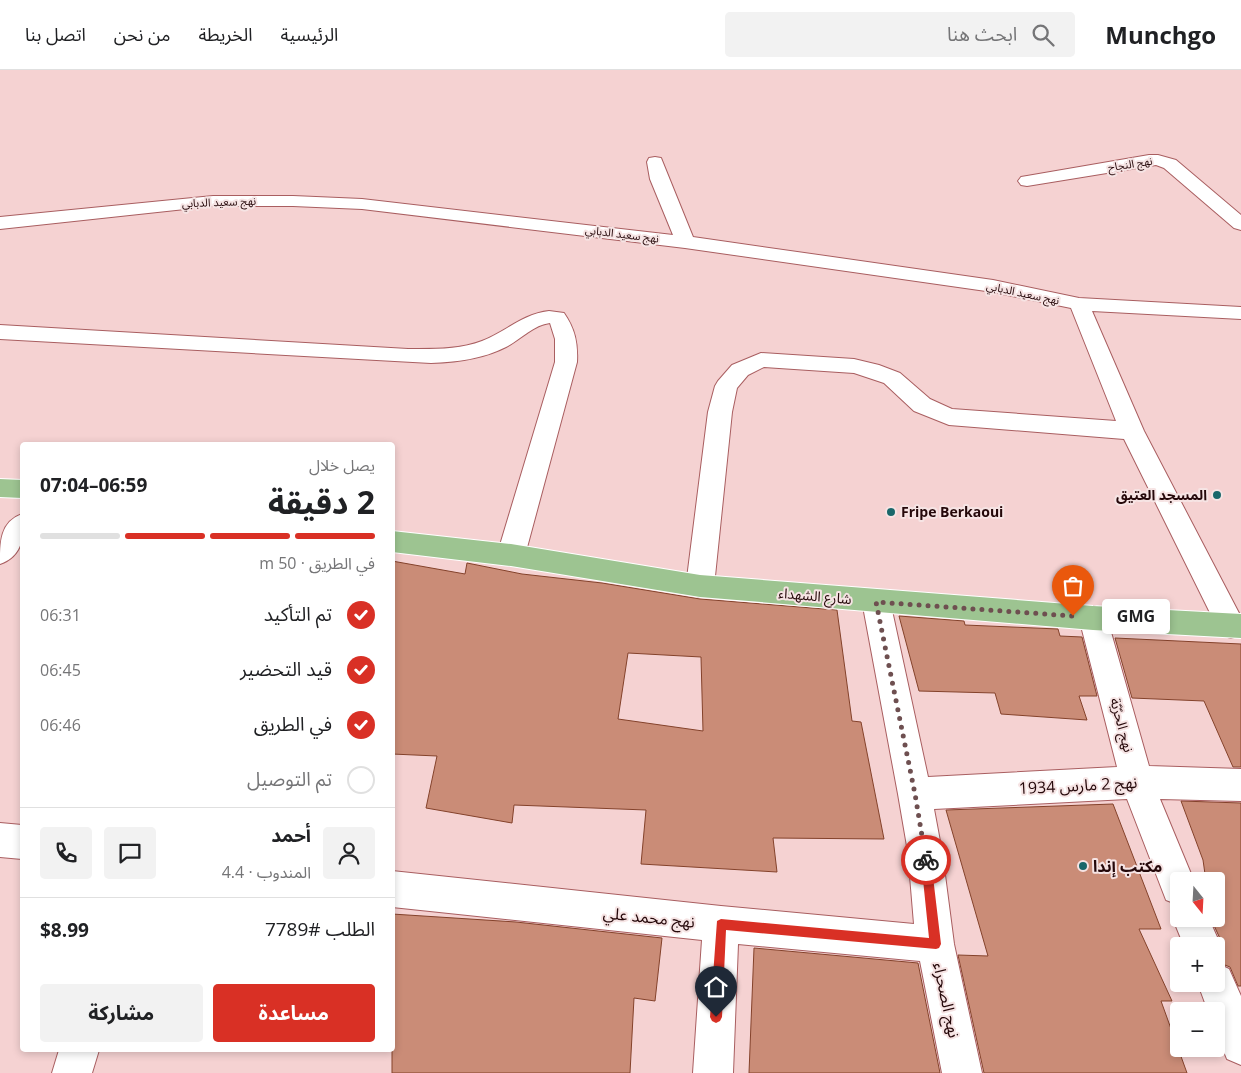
<!DOCTYPE html>
<html lang="ar">
<head>
<meta charset="utf-8">
<style>
  body { margin:0; font-family:"Open Sans","Noto Sans Arabic",sans-serif; background:#f2f2f2; color:#202124; direction:rtl; height:100vh; display:flex; flex-direction:column; font-size:19px; white-space:nowrap }
  * { box-sizing:border-box; margin:0 }
  p { font-size:16px; color:#757577 }
  .icon { flex:none; width:28px; height:28px; fill:none; stroke:currentColor; stroke-width:2; stroke-linecap:round; stroke-linejoin:round }
  .map { position:relative; flex:1; overflow:hidden; direction:ltr }
  .sheet { position:absolute; left:20px; top:372px; width:375px; height:610px; display:flex; flex-direction:column; background:#fff; border-radius:5px; box-shadow:0 2px 8px #0003; direction:rtl }
  .sheet>* { flex:none }
  .needle { width:32px; rotate:162deg }
  .controls { position:absolute; left:1170px; top:802px; display:grid; gap:10px }
  .controls a { display:grid; place-items:center; width:55px; height:55px; border-radius:5px; background:#fff; box-shadow:0 2px 8px #0003; font-size:25px }
  .pin { position:absolute; display:grid; place-items:center; width:42px; height:42px; color:#fff; margin:-51px -21px; border-radius:50% 50% 50% 0; rotate:-45deg; box-shadow:0 0 5px #0007 }
  .pin .icon { rotate:45deg }
  .courier { position:absolute; display:grid; place-items:center; width:50px; height:50px; margin:-25px; border:4px solid #d93025; border-radius:50%; background:#fff; color:#222; box-shadow:0 1px 6px #0007 }
  .bubble { position:absolute; height:35px; border-radius:5px; background:#fff; box-shadow:0 2px 8px #0003; font-size:16px; font-weight:700; line-height:35px; text-align:center; direction:rtl }
  .head em { font-style:normal; font-weight:700 }
  .head div { display:flex; flex-direction:column-reverse }
  .head { display:flex; align-items:center; justify-content:space-between; height:85px; padding:0 20px }
  h1 { font-size:32px; font-weight:700; line-height:38px }
  .bar { display:grid; grid-template-columns:repeat(4,1fr); gap:8px 5px; align-content:center; height:60px; padding:0 20px }
  .bar i { height:6px; border-radius:4px; background:#e0e0e0 }
  .bar .active { background:#d93025 }
  .bar p { grid-column:span 4 }
  .line { display:flex; align-items:center; gap:12px; padding:0 20px; border-top:1px solid #e0e0e0 }
  .line div { flex:1 }
  .round { display:grid; place-items:center; flex:none; width:52px; height:52px; border-radius:5px; background:#f2f2f2 }
  ol { padding:0 20px; list-style:none }
  li { display:flex; align-items:center; gap:15px; height:55px }
  li p { margin-inline-start:auto }
  li .icon { padding:5px; border-radius:50%; background:#d93025; color:#fff; stroke-width:4 }
  li:last-child { color:#757577 }
  li i { width:28px; height:28px; border:2px solid #e0e0e0; border-radius:50% }
  .cta { display:flex; gap:10px; margin-top:auto; padding:10px 20px }
  .cta a { flex:1; height:58px; border-radius:5px; background:#d93025; color:#fff; font-size:20px; font-weight:700; line-height:58px; text-align:center }
  .cta a+a { background:#f2f2f2; color:#202124 }
  header { display:flex; align-items:center; gap:30px; box-sizing:border-box; height:70px; padding:0 25px; background:#fff; border-bottom:1px solid #e0e0e0 }
  header strong { font-size:24px }
  nav { display:flex; gap:28px; margin-inline-start:auto; font-size:18px }
  .search { width:350px; height:45px; background:#f2f2f2; display:flex; align-items:center; gap:12px; box-sizing:border-box; padding:0 18px; border-radius:5px; color:#757577; font-size:19px }
  .map>svg:first-child { display:block }
</style>
</head>
<body>
<header>
<strong>Munchgo</strong>
<div class="search"><svg class="icon" aria-label="search" viewBox="0 0 24 24"><circle cx="10" cy="10" r="6"/><path d="M15 15l6 6"/></svg>ابحث هنا</div>
<nav><a>الرئيسية</a><a>الخريطة</a><a>من نحن</a><a>اتصل بنا</a></nav>
</header>
<div class="map">
<svg width="1241" height="1003" viewBox="0 0 1241 1003">
  <rect width="100%" height="100%" fill="#f5d2d2"/>
  <!-- building -->
  <path fill="#ca8c77" stroke="#84422b" fill-rule="evenodd" d="M392 491 465 504 467 493 522 504 602 513 700 529 837 540 852 651 861 652 884 769 773 768 777 802 641 794 646 740 514 735 512 753 426 738 437 686 392 684ZM628 583 701 587 703 661 618 649Z
    M899 546 964 551 965 555 1058 559 1060 566 1082 567 1097 626H1079L1087 650 1001 644 995 623 919 621Z
    M1115 568 1241 574V697H1233L1204 631 1132 628Z
    M1181 731 1241 733V916H1238L1230 897 1217 892V888L1223 875 1211 849H1216V811H1206L1203 790Z
    M1113 734 1161 859H1139L1172 931H1161L1187 1003H984L958 885 988 886 946 740Z
    M392 844 516 852 662 868 655 931 634 928 630 1003H392Z
    M754 878 918 893 940 1003H749Z"/>
  <g fill="none" stroke-linecap="round" stroke-linejoin="round">
    <defs>
      <path id="minor" d="M1149 85H1158L1176 90 1241 145V160L1234 158 1164 98 1156 95 1027 116 1021 115 1018 111 1021 107 1027 106Z
        M655 87 661 88 693 167 993 210 1079 228 1241 237V249L1092 241 1144 361 1241 547V565L1231 568 1221 565 1124 369 949 355 914 341 884 313 854 303 764 297 748 305 737 318 732 342 714 516 710 524 700 527 690 524 686 516 708 342 715 316 718 311 732 295 761 283 854 289 879 295 900 303 930 329 952 339 1116 351 1071 238 993 222 685 178 362 139 293 136H213L0 159V147L213 126H293L362 129 673 165 650 109 647 92 649 88Z
        M549 241 564 243C575 259 578 273 577 292L525 485 521 493 511 496 501 493 497 485 555 292V269L550 253C533 255 520 270 506 277 483 289 456 292 431 293L0 269V255L408 279C432 279 459 280 482 271 506 262 522 244 549 241Z
        M22 444C25 465 23 486 0 494 0 472 0 452 22 444Z
        M876 519 886 523 890 531 928 707 1117 697 1079 548 1083 539 1093 536 1103 539 1107 548 1149 696 1241 699V731L1160 729 1194 811H1179V835L1166 830 1127 729 934 739 942 782 954 874 982 1003H942L920 891 738 874 733 1003H693L702 870 392 837V801L721 836 914 854 908 782 898 724 862 531 866 523Z
        M0 753 22 755V789L0 787Z
        M1178 836 1179 849H1209L1221 876 1216 886V876H1184L1173 849Z
        M1216 893 1229 899 1241 926V995L1227 989 1216 962V941H1208L1198 914H1216Z
        M59 980H99L92 1003H52Z"/>
      <path id="major" d="M0 409 22 410V428L0 427Z
        M392 461 511 474 700 505 1093 536 1241 544V568L1093 560 700 527 511 496 392 482Z"/>
    </defs>
    <!-- minor casing -->
    <use href="#minor" stroke="#a95e60" stroke-width="2"/>
    <!-- major casing -->
    <use href="#major" stroke="#fff" stroke-width="2"/>
    <!-- minor -->
    <use href="#minor" fill="#fff" fill-rule="evenodd"/>
    <!-- major -->
    <use href="#major" fill="#9dc491" fill-rule="evenodd"/>
  </g>
  <!-- route -->
  <path fill="#d93025" d="M926 784 930 786 931 790 941 874 939 878 936 879 726 860 722 947 720 951 716 953 712 951 710 947 717 851 721 849 929 868 921 790 922 786Z"/>
  <g fill="none" stroke-linecap="round" stroke-linejoin="round">
    <!-- done -->
    <path stroke="#6e4f50" stroke-width="5" stroke-dasharray="0 9" d="M926 790 915 724 876 532 1073 546"/>
  </g>
  <!-- markers -->
  <g fill="#19676a" stroke="#f6e4e4" stroke-width="2">
    <circle cx="1217" cy="425" r="5"/>
    <circle cx="891" cy="442" r="5"/>
    <circle cx="1083" cy="796" r="5"/>
  </g>
  <g text-anchor="middle" stroke-width="4" stroke-linejoin="round" paint-order="stroke">
    <!-- far-street labels -->
    <g font-size="11" fill="#25080a" stroke="#f6e4e4">
      <text transform="translate(1130 94) rotate(-9)" y="4">نهج النجاح</text>
      <text transform="translate(219 132) rotate(-2)" y="4">نهج سعيد الدبابي</text>
      <text transform="translate(622 164) rotate(7)" y="4">نهج سعيد الدبابي</text>
      <text transform="translate(1023 223) rotate(12)" y="4">نهج سعيد الدبابي</text>
    </g>
    <!-- poi labels -->
    <g font-size="14" font-weight="bold" fill="#25080a" stroke="#f6e4e4" text-anchor="end">
      <text x="1207" y="430">المسجد العتيق</text>
      <text x="901" y="447" text-anchor="start">Fripe Berkaoui</text>
    </g>
    <!-- street labels -->
    <g font-size="14" fill="#25080a" stroke="#f6e4e4">
      <text transform="translate(815 526) rotate(5)" y="5">شارع الشهداء</text>
      <text transform="translate(1122 655) rotate(75)" y="5">نهج الحرّيّة</text>
    </g>
    <!-- near-street labels -->
    <g font-size="16" fill="#25080a" stroke="#f6e4e4">
      <text transform="translate(1078 715) rotate(-3)" y="6">نهج 2 مارس 1934</text>
      <text transform="translate(649 847) rotate(6)" y="6">نهج محمد علي</text>
      <text transform="translate(947 930) rotate(78)" y="6">نهج الصحراء</text>
    </g>
    <!-- near-poi labels -->
    <g font-size="16" font-weight="bold" fill="#25080a" stroke="#f6e4e4" text-anchor="start">
      <text x="1093" y="802">مكتب إندا</text>
    </g>
  </g>
</svg>
<div class="controls">
<a><svg class="needle" viewBox="-14 -14 28 28"><path d="M0-13l5 13h-10z" fill="#e53935"/><path d="M0 13l5-13h-10z" fill="#757577"/></svg></a>
<a>+</a>
<a>−</a>
</div>
<div class="pin" style="left:1073px;top:546px;background:#ea580c"><svg class="icon" aria-label="bag" viewBox="0 0 24 24"><path d="M5 8h14l-1 12H6zM9 8a3 3 0 0 1 6 0"/></svg></div>
<div class="pin" style="left:716px;top:947px;background:#1f2937"><svg class="icon" aria-label="home" viewBox="0 0 24 24"><path d="M3 11l9-7 9 7M6 9v11h12V9"/></svg></div>
<div class="courier" style="left:926px;top:790px"><svg class="icon" aria-label="bike" viewBox="0 0 24 24"><circle cx="6" cy="16" r="4"/><circle cx="18" cy="16" r="4"/><path d="M6 16l4-8h5l3 8M10 8l3 8H6M13 5h3"/></svg></div>
<div class="bubble" style="left:1102px;top:529px;width:68px">GMG</div>
<section class="sheet">
<div class="head"><div><h1>2 دقيقة</h1><p>يصل خلال</p></div><em>06:59–07:04</em></div>
<div class="bar"><i class="active"></i><i class="active"></i><i class="active"></i><i></i><p>في الطريق · 50 m</p></div>
<ol>
<li><svg class="icon" aria-label="check" viewBox="0 0 24 24"><path d="M5 12l5 5 9-10"/></svg>تم التأكيد<p>06:31</p></li>
<li><svg class="icon" aria-label="check" viewBox="0 0 24 24"><path d="M5 12l5 5 9-10"/></svg>قيد التحضير<p>06:45</p></li>
<li><svg class="icon" aria-label="check" viewBox="0 0 24 24"><path d="M5 12l5 5 9-10"/></svg>في الطريق<p>06:46</p></li>
<li><i></i>تم التوصيل</li>
</ol>
<div class="line" style="height:90px"><a class="round"><svg class="icon" aria-label="person" viewBox="0 0 24 24"><circle cx="12" cy="8" r="4"/><path d="M4 21q1-7 8-7t8 7"/></svg></a><div><b>أحمد</b><p>المندوب · 4.4</p></div><a class="round"><svg class="icon" aria-label="chat" viewBox="0 0 24 24"><path d="M4 5h16v11H9l-5 4z"/></svg></a><a class="round"><svg class="icon" aria-label="phone" viewBox="0 0 24 24"><path d="M5 4h4l2 5-3 2q2 4 5 5l2-3 5 2v4C11 20 4 13 5 4z"/></svg></a></div>
<div class="line" style="height:65px"><div>الطلب #7789</div><b>$8.99</b></div>
<div class="cta"><a>مساعدة</a><a>مشاركة</a></div>
</section>
</div>
</body>
</html>
